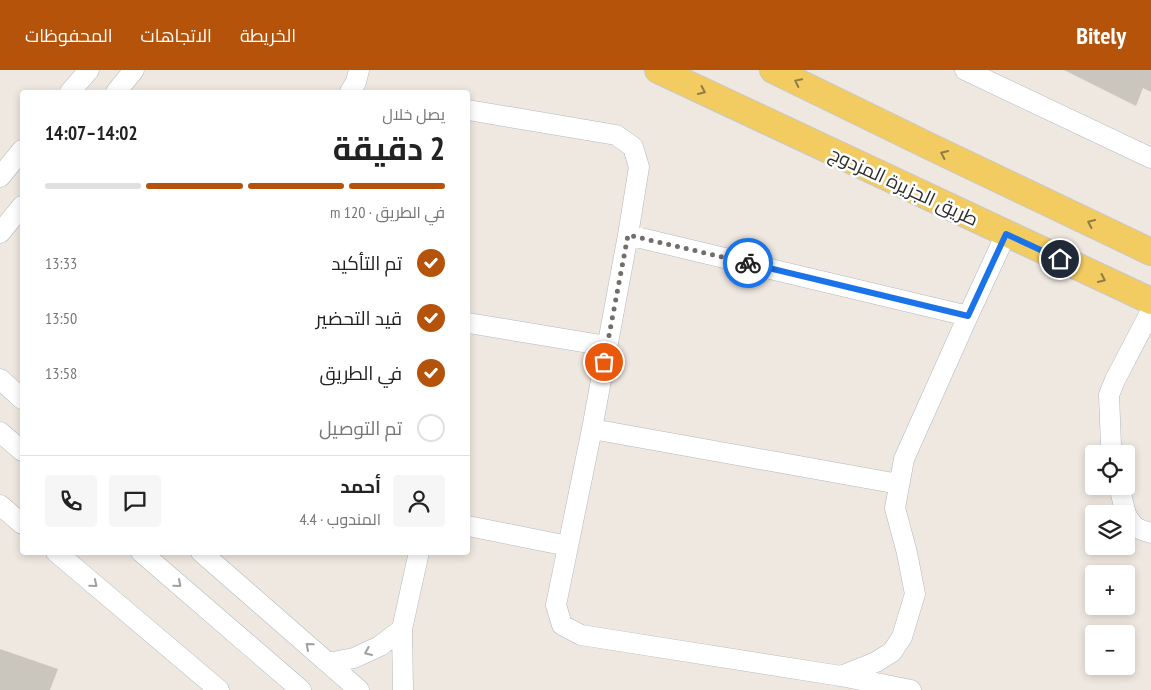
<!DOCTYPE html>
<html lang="ar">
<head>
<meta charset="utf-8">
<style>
  body { margin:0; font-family:"PT Sans Narrow",Cairo,sans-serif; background:#f6f6f6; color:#222; direction:rtl; height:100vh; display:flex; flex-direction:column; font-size:19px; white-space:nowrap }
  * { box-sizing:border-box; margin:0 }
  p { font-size:16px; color:#767676 }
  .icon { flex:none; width:28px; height:28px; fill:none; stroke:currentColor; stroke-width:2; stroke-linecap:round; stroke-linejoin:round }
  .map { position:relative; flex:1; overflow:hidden; direction:ltr }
  .panel { position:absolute; left:20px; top:20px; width:450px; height:465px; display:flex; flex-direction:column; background:#fff; border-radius:5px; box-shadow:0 2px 8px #0003; direction:rtl }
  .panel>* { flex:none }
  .fabs { position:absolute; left:1085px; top:375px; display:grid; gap:10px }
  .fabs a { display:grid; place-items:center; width:50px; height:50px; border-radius:5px; background:#fff; box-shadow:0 2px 8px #0003; font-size:25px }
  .pin { position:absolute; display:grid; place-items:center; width:42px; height:42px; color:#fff; margin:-21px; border:2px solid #fff; border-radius:50%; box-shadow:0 1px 5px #0007 }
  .courier { position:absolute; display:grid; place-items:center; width:50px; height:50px; margin:-25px; border:4px solid #1a73e8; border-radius:50%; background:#fff; color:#222; box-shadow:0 1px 6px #0007 }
  .head em { font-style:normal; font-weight:700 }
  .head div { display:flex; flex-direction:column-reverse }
  .head { display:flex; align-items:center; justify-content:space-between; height:85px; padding:0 25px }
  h1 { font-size:32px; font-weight:700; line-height:38px }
  .bar { display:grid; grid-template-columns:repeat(4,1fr); gap:8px 5px; align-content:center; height:60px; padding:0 25px }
  .bar i { height:6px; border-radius:4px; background:#e0e0e0 }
  .bar .on { background:#b45309 }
  .bar p { grid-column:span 4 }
  .line { display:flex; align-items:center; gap:12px; padding:0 25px; border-top:1px solid #e0e0e0 }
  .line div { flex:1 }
  .round { display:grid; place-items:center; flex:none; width:52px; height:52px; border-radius:5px; background:#f6f6f6 }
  ol { padding:0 25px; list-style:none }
  li { display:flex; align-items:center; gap:15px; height:55px }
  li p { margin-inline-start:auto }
  li .icon { padding:5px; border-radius:50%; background:#b45309; color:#fff; stroke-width:4 }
  li:last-child { color:#767676 }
  li i { width:28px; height:28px; border:2px solid #e0e0e0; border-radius:50% }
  header { display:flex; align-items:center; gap:30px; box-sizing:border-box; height:70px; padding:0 25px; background:#b45309; color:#fff }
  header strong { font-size:24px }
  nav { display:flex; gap:28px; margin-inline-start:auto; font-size:18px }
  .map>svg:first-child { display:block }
</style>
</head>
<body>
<header>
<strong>Bitely</strong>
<nav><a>الخريطة</a><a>الاتجاهات</a><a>المحفوظات</a></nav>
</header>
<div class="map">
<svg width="1151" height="620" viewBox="0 0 1151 620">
  <rect width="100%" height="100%" fill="#eee8e0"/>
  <!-- building -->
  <path fill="#cac6be" d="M1064 0H1151V22L1143 18 1136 36Z
    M0 579 58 599 50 620H0Z"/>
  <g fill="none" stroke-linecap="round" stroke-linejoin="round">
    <defs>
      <path id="minor" d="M965 0 1151 88
        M70 22 89 0
        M116 22 134 0
        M350 22 356 12 359 0
        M468 40 616 65 633 77 639 97 628 165 592 359 556 535 562 555 581 565 841 606 911 620
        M0 107 22 80
        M0 163 22 136
        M628 165 968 246
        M468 253 607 276
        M0 309 22 329
        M592 359 899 414
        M0 362 22 381
        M1113 384 1111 375 1109 325 1115 310 1151 241
        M1119 416 1126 444
        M0 435 22 454
        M1126 444C1133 458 1137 459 1151 463
        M468 456 568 476
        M56 482 219 620
        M141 482 301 620
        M201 482 359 620
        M328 593 354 588 380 576 402 559
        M841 606 876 592 892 582 902 567 915 524 907 483 895 438 904 389 968 246 1006 164
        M403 620 402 559 419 482"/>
      <path id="major" d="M658 0 1151 231
        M773 0 931 77 1151 182"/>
    </defs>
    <!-- minor casing -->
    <use href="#minor" stroke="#b3b7c0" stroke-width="21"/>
    <!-- major casing -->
    <use href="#major" stroke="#c8c8c8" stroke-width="28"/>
    <!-- minor -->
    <use href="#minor" stroke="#fff" stroke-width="20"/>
    <!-- major -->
    <use href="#major" stroke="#f2cb61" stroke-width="26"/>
  </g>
  <!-- one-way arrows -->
  <defs><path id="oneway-chevron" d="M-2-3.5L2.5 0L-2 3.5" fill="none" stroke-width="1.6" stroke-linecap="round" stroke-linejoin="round" transform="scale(1.25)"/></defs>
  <g stroke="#907c47">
    <use href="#oneway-chevron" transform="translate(798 12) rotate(-154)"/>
    <use href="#oneway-chevron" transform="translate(702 21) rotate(25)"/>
    <use href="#oneway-chevron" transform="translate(944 84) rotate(-155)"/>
    <use href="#oneway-chevron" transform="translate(1091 153) rotate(-155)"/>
    <use href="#oneway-chevron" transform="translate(1102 209) rotate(25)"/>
  </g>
  <g stroke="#a0a0a0">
    <use href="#oneway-chevron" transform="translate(94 514) rotate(40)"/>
    <use href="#oneway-chevron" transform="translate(178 514) rotate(41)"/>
    <use href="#oneway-chevron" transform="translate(309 576) rotate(-139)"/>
    <use href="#oneway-chevron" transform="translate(368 582) rotate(157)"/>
  </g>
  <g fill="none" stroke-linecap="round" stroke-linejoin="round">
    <!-- done -->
    <path stroke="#716e6c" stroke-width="5" stroke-dasharray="0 9" d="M604 292 628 165 748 193"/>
    <!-- route -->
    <path stroke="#1a73e8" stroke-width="6" d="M748 193 968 246 1006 164 1060 189"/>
  </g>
  <g text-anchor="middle" stroke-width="5" stroke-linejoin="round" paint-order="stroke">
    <!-- street labels -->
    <g font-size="19" fill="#2d2d2d" stroke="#fff">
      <text transform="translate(904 116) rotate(25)" y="7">طريق الجزيرة المزدوج</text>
    </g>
  </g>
</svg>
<div class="fabs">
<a><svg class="icon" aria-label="locate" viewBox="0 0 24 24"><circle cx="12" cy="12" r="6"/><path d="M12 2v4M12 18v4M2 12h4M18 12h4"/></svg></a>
<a><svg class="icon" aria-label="layers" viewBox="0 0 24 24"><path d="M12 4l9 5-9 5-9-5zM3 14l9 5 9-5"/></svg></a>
<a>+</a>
<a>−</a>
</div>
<div class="pin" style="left:604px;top:292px;background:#ea580c"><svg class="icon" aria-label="bag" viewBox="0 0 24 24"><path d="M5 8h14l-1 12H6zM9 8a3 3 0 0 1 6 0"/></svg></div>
<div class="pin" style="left:1060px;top:189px;background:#1f2937"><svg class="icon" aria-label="home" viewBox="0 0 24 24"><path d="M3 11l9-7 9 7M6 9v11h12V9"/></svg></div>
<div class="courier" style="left:748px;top:193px"><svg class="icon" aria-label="bike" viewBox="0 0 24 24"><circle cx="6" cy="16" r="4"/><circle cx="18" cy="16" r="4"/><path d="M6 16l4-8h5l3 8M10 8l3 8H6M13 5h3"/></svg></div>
<section class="panel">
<div class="head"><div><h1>2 دقيقة</h1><p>يصل خلال</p></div><em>14:02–14:07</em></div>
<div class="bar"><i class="on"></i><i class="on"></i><i class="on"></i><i></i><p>في الطريق · 120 m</p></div>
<ol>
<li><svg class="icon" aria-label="check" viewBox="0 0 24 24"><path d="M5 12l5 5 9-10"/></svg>تم التأكيد<p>13:33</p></li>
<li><svg class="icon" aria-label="check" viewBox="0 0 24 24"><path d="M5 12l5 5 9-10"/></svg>قيد التحضير<p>13:50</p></li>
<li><svg class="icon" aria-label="check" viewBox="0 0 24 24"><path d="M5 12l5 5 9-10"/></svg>في الطريق<p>13:58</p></li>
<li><i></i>تم التوصيل</li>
</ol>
<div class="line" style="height:90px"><a class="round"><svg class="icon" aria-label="person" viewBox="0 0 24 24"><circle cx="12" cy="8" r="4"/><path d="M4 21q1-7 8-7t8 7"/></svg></a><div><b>أحمد</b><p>المندوب · 4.4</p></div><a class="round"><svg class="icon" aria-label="chat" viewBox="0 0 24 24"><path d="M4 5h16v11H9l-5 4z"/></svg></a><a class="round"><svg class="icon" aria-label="phone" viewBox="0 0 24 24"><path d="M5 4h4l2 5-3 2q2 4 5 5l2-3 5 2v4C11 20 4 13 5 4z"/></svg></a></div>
</section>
</div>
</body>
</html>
